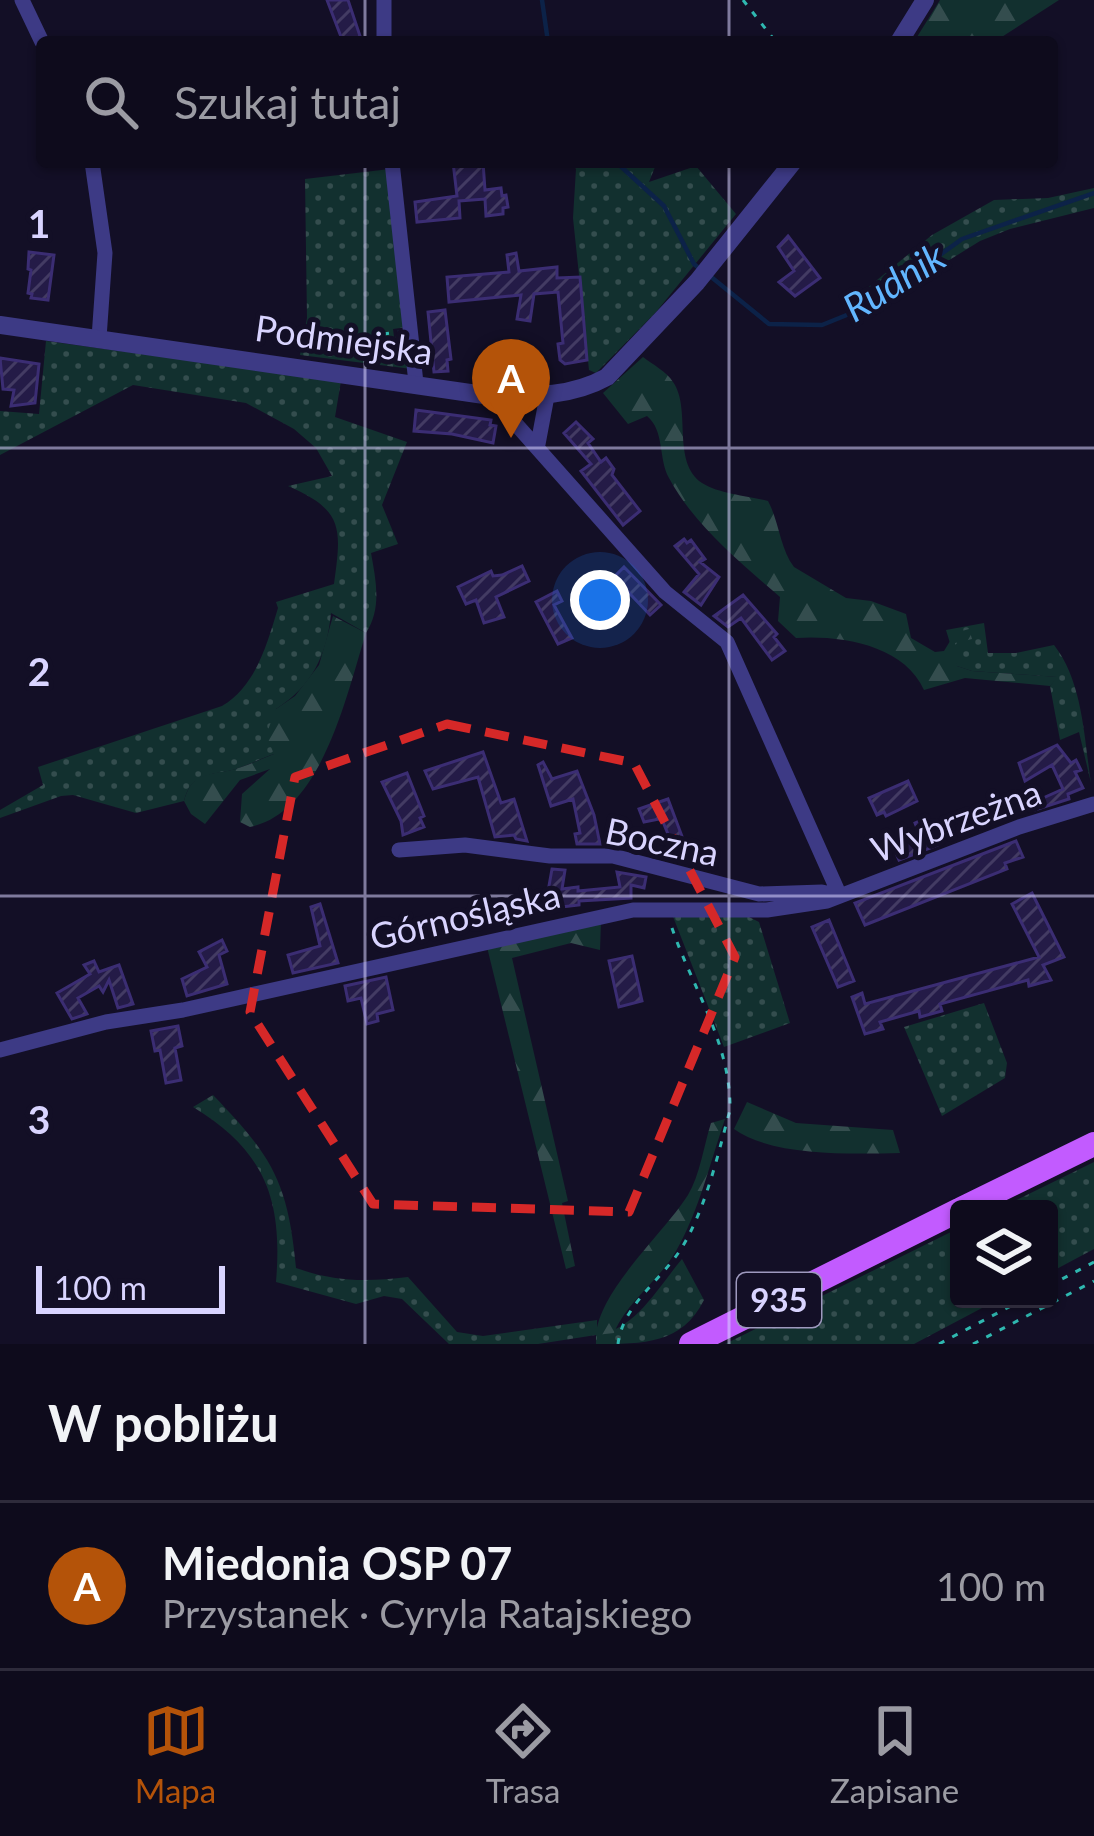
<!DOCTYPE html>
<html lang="pl">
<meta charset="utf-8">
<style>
:root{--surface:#0e0b1c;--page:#1c1929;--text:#f1f3f6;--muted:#9b9ba3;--line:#2e2b3b;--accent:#b45309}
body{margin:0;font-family:Lato,sans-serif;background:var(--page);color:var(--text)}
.controls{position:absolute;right:36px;bottom:36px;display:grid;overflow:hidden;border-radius:12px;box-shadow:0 3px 9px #0004}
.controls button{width:108px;height:108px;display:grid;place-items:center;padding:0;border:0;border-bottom:3px solid var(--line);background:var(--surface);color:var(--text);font:60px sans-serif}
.scale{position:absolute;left:36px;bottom:30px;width:189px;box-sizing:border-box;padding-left:12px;border:6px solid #d9d4ff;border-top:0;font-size:33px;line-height:42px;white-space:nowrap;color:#d9d4ff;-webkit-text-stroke:9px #130f26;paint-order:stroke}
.you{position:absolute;left:600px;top:600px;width:42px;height:42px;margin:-30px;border:9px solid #fff;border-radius:50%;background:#1a73e8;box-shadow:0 0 0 18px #1a73e833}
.badge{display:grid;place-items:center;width:78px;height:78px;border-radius:50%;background:var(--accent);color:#fff;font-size:39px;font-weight:700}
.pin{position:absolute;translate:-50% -99px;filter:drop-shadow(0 3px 6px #0008)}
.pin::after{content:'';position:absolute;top:63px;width:42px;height:36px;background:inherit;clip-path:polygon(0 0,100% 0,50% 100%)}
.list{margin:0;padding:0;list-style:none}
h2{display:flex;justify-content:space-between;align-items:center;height:156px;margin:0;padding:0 48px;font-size:51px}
h2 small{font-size:39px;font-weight:400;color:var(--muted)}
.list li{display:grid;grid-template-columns:78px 1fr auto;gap:36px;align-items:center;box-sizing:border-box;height:168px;padding:0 48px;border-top:3px solid var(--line)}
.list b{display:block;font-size:45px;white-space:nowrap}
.list p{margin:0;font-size:39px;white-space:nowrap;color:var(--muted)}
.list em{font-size:39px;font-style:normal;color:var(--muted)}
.icon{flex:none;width:66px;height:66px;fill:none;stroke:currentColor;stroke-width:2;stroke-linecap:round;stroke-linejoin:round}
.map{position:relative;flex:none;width:1094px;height:1344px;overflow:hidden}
.search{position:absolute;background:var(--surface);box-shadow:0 3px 9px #0004;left:36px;right:36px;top:36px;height:132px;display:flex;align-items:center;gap:30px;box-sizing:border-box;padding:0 42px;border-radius:12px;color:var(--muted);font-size:45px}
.sheet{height:324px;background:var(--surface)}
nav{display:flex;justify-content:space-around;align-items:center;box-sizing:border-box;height:168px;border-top:3px solid var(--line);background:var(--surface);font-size:33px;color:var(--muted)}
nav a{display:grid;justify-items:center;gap:6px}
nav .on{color:var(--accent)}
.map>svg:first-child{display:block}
</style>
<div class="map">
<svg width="1094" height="1344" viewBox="0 0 1094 1344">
<defs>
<pattern id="grass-dots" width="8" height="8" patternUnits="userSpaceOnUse" patternTransform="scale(3)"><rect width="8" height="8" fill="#12302f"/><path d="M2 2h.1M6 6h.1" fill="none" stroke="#344d4e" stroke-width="1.8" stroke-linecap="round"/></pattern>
<pattern id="forest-firs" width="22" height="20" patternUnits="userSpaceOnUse" patternTransform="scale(3)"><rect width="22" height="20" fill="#12302f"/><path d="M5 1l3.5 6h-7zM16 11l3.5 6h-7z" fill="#344d4e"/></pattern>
<pattern id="building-hatch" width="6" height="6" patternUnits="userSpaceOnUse" patternTransform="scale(3)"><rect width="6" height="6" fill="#241b47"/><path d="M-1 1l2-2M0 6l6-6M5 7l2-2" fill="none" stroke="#433b63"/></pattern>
</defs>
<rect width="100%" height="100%" fill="#130f26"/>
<path fill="url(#grass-dots)" d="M571 162H625L633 167 638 162H657L649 182 696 166 736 214 656 312 596 373 589 370 573 218 576 169Z
M390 169 407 327 393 329 394 337 408 335 412 369 300 355 307 318 305 179Z
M1094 188V208L1010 229 980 241 856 318 855 298 932 235 994 200 1048 198Z
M46 341 341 381 335 417 407 442 382 505 398 544 371 553C376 581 382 608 366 633L331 613C327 655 312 686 276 709L274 754C259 759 243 768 228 771 206 775 190 776 184 801L136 813 73 795 61 796 0 818V810L43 785 38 767 222 706C256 686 267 644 278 608L276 602 334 584C342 527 343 510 288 486L332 476 316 448 294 429 246 403 133 385 0 455V411L39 414Z
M984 623 988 653H1016L1054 645C1083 682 1084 738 1091 783L1079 732 1060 740 1050 686 1057 677 972 671 957 666 946 630Z
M672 914 745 915 759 922 790 1023 724 1047Z
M984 1003 1007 1063 1005 1078 942 1116 904 1027Z
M213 1095C272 1156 288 1182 296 1268 335 1282 367 1282 408 1277L457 1332 483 1336 597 1320V1334C634 1332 659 1286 682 1259L704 1300C682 1344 644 1344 596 1344V1335L538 1344H449L402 1299 384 1296 356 1304 276 1282C283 1199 265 1151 193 1107Z
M1094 1162V1249L1049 1273V1209H998Z
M959 1228V1299H999L914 1344H725Z"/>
<path fill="url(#forest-firs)" d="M940 0H1059L994 42H923L917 37Z
M643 357C652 364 667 372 673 382 692 409 671 462 702 483 719 494 749 496 768 501 779 521 780 549 794 567L846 598 871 601 906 614 911 638 935 652 944 651 955 633 969 629 972 639 955 643 957 666 972 671 1058 677 1050 686 965 678 924 690C904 645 841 635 796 638L778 621 780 597C741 563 694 525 669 478 658 458 665 431 647 416L628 424 603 393Z
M333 616 366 633C346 696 322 812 250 827L240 822 242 794 270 769 240 780 205 824 191 814 184 801C191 775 204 775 227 771 243 768 259 760 274 754L266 735 276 709 295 696 319 665Z
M601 921 600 950 571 943 512 958 568 1201 562 1203 575 1266 566 1269 487 947Z
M747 1102 796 1123 893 1130 900 1153C852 1154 773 1157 734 1129Z
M725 1119C710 1163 699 1211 676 1251 658 1282 628 1300 614 1333L596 1335C600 1289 664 1233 688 1195 700 1175 704 1145 711 1123Z"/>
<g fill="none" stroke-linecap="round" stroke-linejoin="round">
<path stroke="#0c2248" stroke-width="4.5" d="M542 0 548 42
M616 162 664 206 694 264 700 269
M710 276 769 324 822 325 869 306 962 239 1094 193"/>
</g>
<path fill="url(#building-hatch)" stroke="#3b2d73" stroke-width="3" d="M327 0H348L362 42H343Z
M453 162H483L485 190 501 188 502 196 506 195 508 207 503 208V214L486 216 485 199 459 201 460 218 417 222 415 202 457 196Z
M788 236 820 278 795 296 779 282 794 271 778 247Z
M29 252 54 255 48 300 31 298 32 294 28 293 31 270 28 269Z
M516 253 519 271 557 267V278L580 277 587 360 565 364 560 360 558 344 563 343 558 292 534 294 530 321 517 319 521 295 449 302 447 277 509 272 507 255Z
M445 310 451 359 447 360 448 371 434 372 428 312Z
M0 358 39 364 35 403 11 406 14 390 3 389Z
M416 410 491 420 490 425 496 426 493 443 452 434 414 431Z
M576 422 593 439 588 443 601 462 606 458 614 469 612 475 640 511 623 525 581 471 591 464 564 433Z
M684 539 687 543 691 540 705 559 700 562 719 577 701 605 684 592 699 574 675 546Z
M522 566 529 581 496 597 504 617 484 623 476 600 466 604 458 587 491 571 493 576 502 575Z
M624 567 661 605 650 615 614 577Z
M557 591 562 601 554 605 572 638 558 644 536 602Z
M743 595 777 634 774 637 785 651 772 660 741 618 728 627 714 616Z
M1057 745 1071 763 1076 760 1081 770 1075 772 1083 788 1068 794 1069 799 1035 810 1032 803 1063 789 1052 765 1025 781 1019 763Z
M483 752 501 803 514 799 527 841 516 839 514 835 495 837 478 777 433 789 425 771Z
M543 762 552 779 577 771 594 815 600 844H577L575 834 580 833 573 799 551 806 538 765Z
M407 773 424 816 420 818 424 827 403 835 401 821 382 782Z
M908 781 917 801 886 816 884 812 877 815 869 798Z
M668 799 686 847 675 851 663 822 659 819 644 822 639 809Z
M926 818 938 845 899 860 892 844 919 833 915 823Z
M1016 841 1023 857 1005 863 1007 869 865 925 855 903Z
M552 869 565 870 562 889 578 887V891L620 887 617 872 646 877 644 888 631 885V898L579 901V905L561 907 560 897H547Z
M1032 893 1064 957 1043 965 1051 980 1029 986 1028 980 940 1004 942 1011 920 1017 919 1011 880 1022 883 1029 865 1034 852 997 862 993 865 1004 1039 957 1012 904Z
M320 904 338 963 293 973 288 955 320 946 311 907Z
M829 920 854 981 838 987 812 927Z
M222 940 227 951 219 955 227 984 187 996 182 979 207 967 199 952Z
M632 956 642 1001 619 1007 609 961Z
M94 961 99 972 119 965 133 1004 118 1008 109 980 103 992 99 986 78 998 87 1014 72 1019 57 993 90 974 84 965Z
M386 977 393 1010 377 1014 378 1021 367 1024 361 998 348 1001 345 986Z
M178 1026 182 1046 175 1048 181 1080 166 1083 160 1050 155 1051 151 1031Z"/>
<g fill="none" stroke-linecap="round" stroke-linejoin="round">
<path stroke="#2fb8b0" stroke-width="3" stroke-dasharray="6 9" stroke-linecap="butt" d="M743 0 776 42
M383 334 400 332
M1049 1286 1094 1262
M618 1344C623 1303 664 1279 684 1244 707 1204 718 1154 730 1110 731 1041 690 985 670 922
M939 1344 1024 1299
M973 1344 1094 1281"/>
<path stroke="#3d3a85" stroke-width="15" d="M22 0 42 42
M384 0V42
M92 162 105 253 99 338
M392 162 416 383
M491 396 665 592 727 642 840 896
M538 444 547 396
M399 850 465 845 550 856H613L759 894 822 892 837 895
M0 1050 106 1022 183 1010 633 910H767L827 901 1019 827 1094 804"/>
<path stroke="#3d3a85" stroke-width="18" d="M899 42 925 0
M0 325 491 396C532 396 571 397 607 377L697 282 793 162"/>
<path stroke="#c25bff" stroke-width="24" d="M961 1209 1094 1144
M691 1344 959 1210"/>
</g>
<path fill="none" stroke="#d62828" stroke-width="9" stroke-dasharray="24 15" stroke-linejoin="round" d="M447 724 634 763 735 957 629 1212 373 1204 250 1012 295 777Z"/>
<path fill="none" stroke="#d9d4ff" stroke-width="3" stroke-opacity="0.55" d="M365 0V42M729 0V42M365 162V1344M729 162V1344M0 448H1094M0 896H1094"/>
<g text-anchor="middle" stroke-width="10" stroke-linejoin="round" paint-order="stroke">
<rect fill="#130f26" stroke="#9e99be" stroke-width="3" x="737" y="1273" width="84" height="54" rx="9"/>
<g font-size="33" font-weight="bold" fill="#d9d4ff">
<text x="779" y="1312">935</text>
</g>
<g font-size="36" fill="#d9d4ff" stroke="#130f26">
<text transform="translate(344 340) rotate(8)" y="13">Podmiejska</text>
<text transform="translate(956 821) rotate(-20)" y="13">Wybrzeżna</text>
<text transform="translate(662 842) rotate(12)" y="13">Boczna</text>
<text transform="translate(465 916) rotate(-13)" y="13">Górnośląska</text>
</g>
<g font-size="39" font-style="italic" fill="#62b6ff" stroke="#130f26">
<text transform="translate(894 282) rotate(-32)" y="14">Rudnik</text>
</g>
</g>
<g font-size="39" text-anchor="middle" font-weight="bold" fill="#d9d4ff" stroke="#130f26" stroke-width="10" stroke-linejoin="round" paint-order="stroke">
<text x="39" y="238">1</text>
<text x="39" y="686">2</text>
<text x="39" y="1134">3</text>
</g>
</svg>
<div class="controls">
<button><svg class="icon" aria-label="layers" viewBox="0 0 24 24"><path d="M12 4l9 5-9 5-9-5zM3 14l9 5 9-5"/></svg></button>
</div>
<div class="scale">100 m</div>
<div class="you"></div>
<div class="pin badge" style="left:511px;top:438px">A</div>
<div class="search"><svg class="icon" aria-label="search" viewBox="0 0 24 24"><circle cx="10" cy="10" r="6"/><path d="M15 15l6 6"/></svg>Szukaj tutaj</div>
</div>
<section class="sheet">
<h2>W pobliżu<small></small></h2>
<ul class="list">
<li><span class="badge">A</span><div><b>Miedonia OSP 07</b><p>Przystanek · Cyryla Ratajskiego</p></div><em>100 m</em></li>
</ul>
</section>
<nav>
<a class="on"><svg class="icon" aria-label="map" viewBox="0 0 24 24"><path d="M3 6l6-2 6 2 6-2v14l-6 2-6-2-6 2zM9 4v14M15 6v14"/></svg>Mapa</a>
<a><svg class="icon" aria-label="directions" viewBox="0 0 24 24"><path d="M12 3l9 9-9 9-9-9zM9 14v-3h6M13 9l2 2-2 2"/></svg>Trasa</a>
<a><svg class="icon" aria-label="saved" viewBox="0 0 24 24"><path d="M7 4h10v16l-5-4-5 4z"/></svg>Zapisane</a>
</nav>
